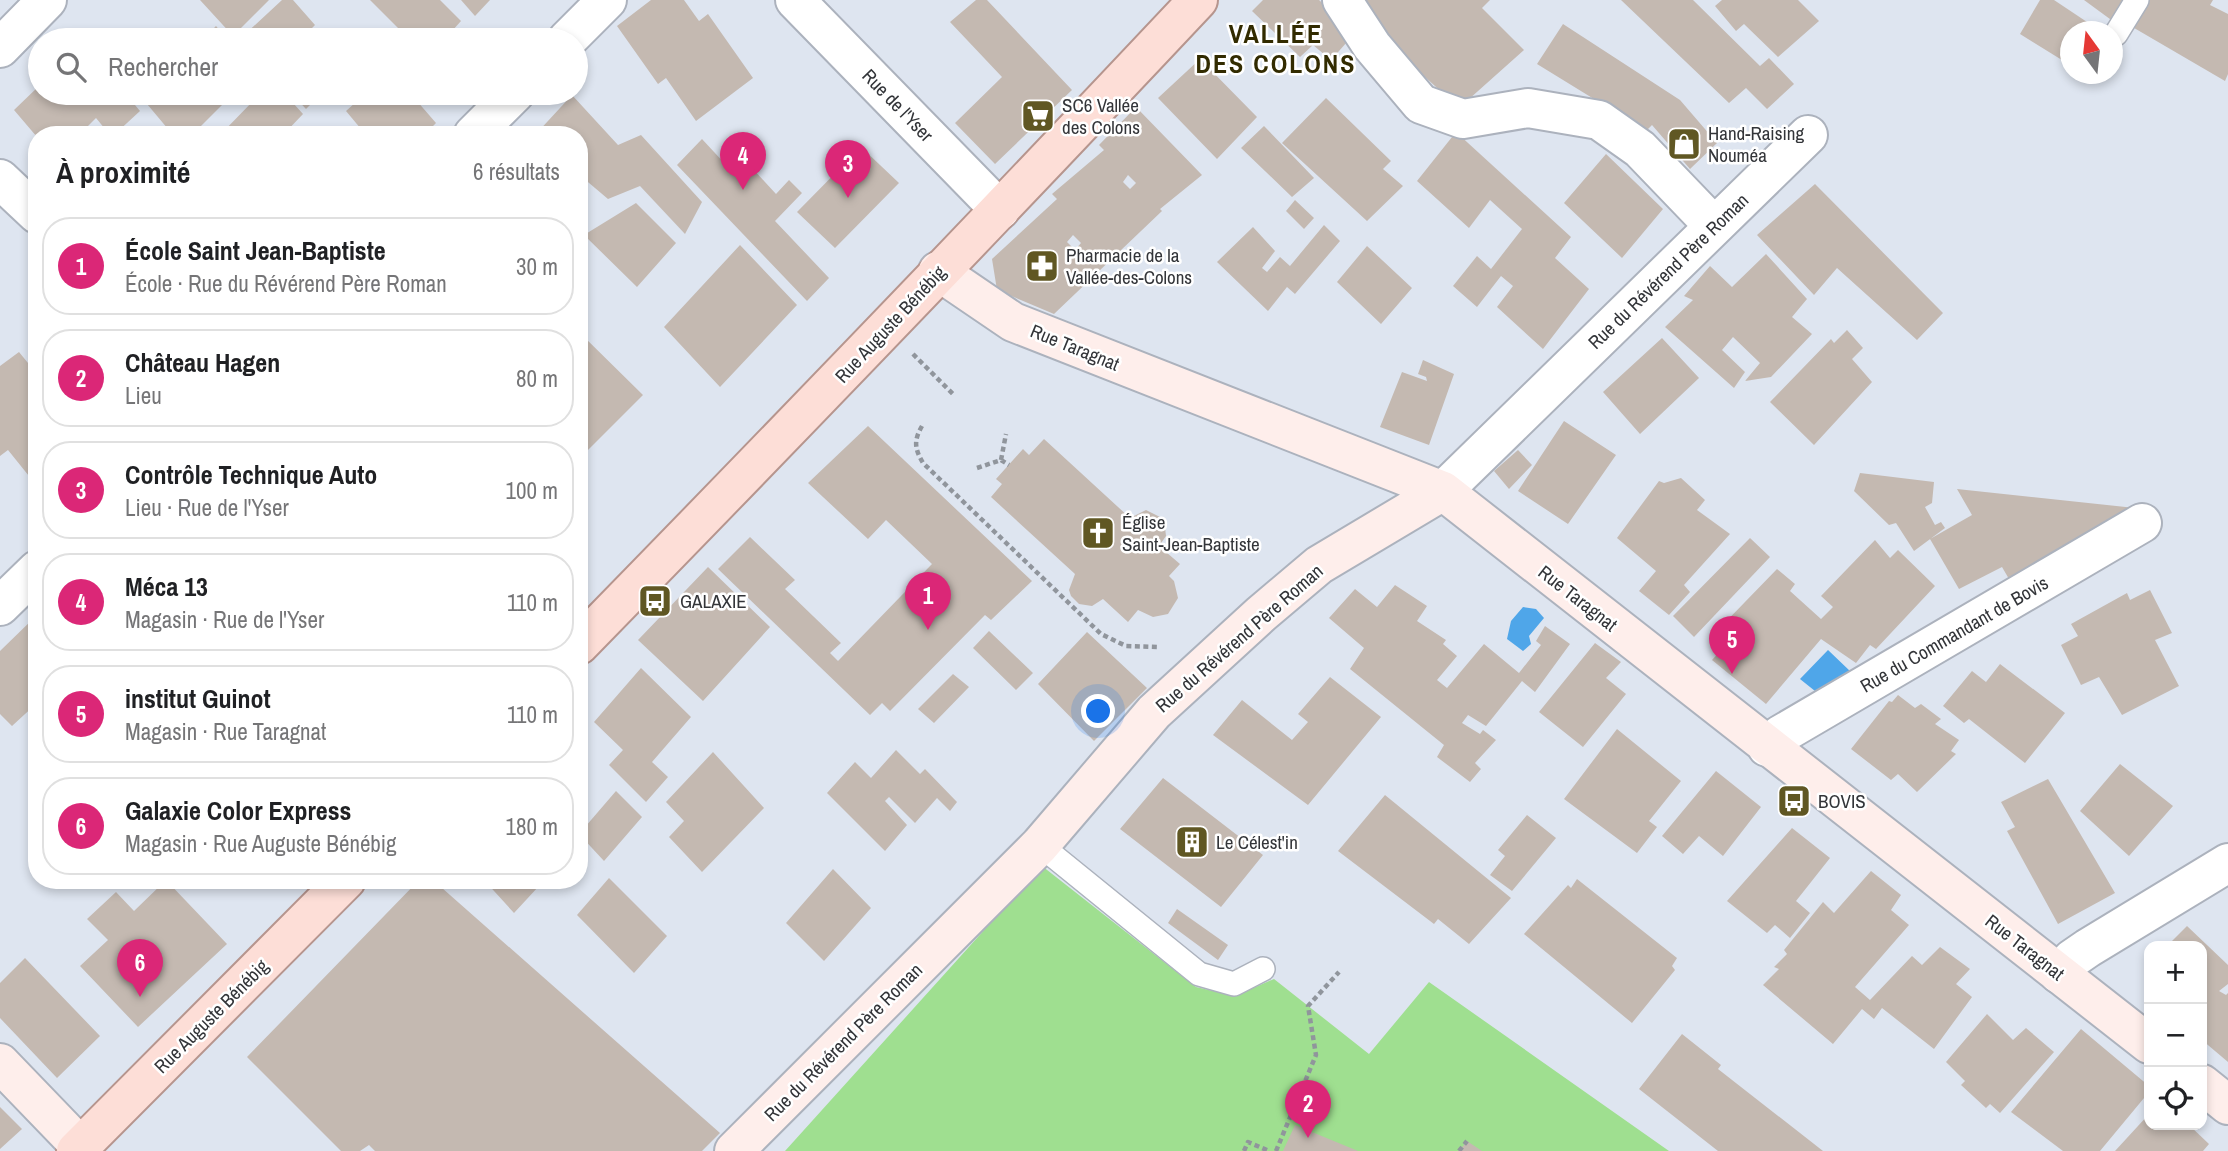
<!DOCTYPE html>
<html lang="fr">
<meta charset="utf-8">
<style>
:root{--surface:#fff;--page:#f2f2f2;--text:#202124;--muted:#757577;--line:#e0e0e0;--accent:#db2777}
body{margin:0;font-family:"Archivo Narrow",sans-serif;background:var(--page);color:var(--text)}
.controls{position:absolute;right:21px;bottom:21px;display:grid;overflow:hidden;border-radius:14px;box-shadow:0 4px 10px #0003}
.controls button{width:63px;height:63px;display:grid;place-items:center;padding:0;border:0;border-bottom:2px solid var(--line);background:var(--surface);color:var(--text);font:35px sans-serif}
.compass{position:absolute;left:2060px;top:21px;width:63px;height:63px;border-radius:50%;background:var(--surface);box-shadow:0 4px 10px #0003;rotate:345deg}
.you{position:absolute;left:1099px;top:712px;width:24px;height:24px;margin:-18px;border:5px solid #fff;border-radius:50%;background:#1a73e8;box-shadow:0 0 0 10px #1a73e833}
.badge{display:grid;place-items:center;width:46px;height:46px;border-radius:50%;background:var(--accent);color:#fff;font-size:23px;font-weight:700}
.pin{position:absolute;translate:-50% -58px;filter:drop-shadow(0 2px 4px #0008)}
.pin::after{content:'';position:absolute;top:37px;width:24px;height:21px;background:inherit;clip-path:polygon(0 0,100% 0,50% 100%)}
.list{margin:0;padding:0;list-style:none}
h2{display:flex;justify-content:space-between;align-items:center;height:91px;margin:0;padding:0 28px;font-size:30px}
h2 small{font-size:23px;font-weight:400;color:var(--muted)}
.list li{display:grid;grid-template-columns:46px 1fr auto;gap:21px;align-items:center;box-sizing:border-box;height:98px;margin:0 14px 14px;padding:0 14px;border:2px solid var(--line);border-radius:28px}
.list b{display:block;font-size:26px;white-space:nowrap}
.list p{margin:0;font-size:23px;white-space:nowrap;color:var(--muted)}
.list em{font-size:23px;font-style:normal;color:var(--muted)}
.icon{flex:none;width:38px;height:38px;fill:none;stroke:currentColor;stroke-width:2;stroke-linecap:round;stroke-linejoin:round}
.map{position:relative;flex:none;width:2228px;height:1151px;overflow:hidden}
.search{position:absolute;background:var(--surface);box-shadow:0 4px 10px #0003;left:28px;top:28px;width:560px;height:77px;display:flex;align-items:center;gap:18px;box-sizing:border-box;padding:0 24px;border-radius:38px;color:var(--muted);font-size:26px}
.panel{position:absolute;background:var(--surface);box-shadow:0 4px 10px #0003;left:28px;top:126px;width:560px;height:763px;border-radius:28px}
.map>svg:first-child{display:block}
</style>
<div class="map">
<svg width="2228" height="1151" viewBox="0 0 2228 1151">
<rect width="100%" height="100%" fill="#dee5f0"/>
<path fill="#9fdf90" d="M1042 866 1196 987 1235 996 1274 979 1369 1054 1429 982 1669 1151H785Z"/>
<path fill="#4fa6e9" d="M1523 607 1536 609 1544 618 1529 636 1531 644 1523 651 1507 639 1511 621Z
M1828 650 1851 672 1815 691 1800 679Z"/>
<path fill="#c4b9b1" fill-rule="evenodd" d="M200 0H269L233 36Z
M282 0H293L315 25 300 40H244L242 37Z
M370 0H440L461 21 444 40H410Z
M461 0H490L475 16Z
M651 0H684L699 21 708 14 753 78 696 121 666 78 658 84 617 26Z
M976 0H987L1072 90 995 164 955 123 1002 77 950 22Z
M1263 0H1319L1355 33 1331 60 1313 45 1300 57 1252 11Z
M1359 0H1490L1482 8 1524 50 1459 108 1365 22Z
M1621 0H1693L1760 66 1769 58 1794 84 1767 109 1746 88 1729 103Z
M1722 0H1798L1819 21 1778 57 1744 24 1736 31 1715 6Z
M2040 0H2054L2102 32H2070V65L2020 34Z
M2084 0H2130L2114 22Z
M2143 0H2213L2210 5 2228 14V74L2225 81 2129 25Z
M1563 24 1680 100 1717 143 1690 169 1652 125 1646 131 1537 64Z
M216 26 228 40H202Z
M1200 59 1257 117 1217 159 1158 98Z
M2085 74H2101L2097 81Z
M40 85V93H97L107 105 119 93H125L140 111 114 135H110L96 118 79 135 37 137 14 110Z
M148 93H234L192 135H173L142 98Z
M261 93H284L303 114 283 135H220Z
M291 93H322L306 109Z
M366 93H410L436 123 424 135H366L346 111Z
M572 95 618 145 641 135 702 202 685 234 640 186 608 199 582 177 579 180V135H535Z
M1326 98 1391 161 1383 169 1403 186 1367 221 1282 143Z
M1136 107 1202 175 1160 209 1162 211 1054 314 997 290 992 259 1057 199 1052 194 1104 150 1099 145ZM1128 175 1136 183 1130 189 1123 182ZM1073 235 1081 243 1075 250 1067 242Z
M1264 126 1314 178 1292 197 1241 148Z
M1456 132 1571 237 1555 258 1589 289 1543 349 1497 307 1513 286 1501 276 1477 307 1453 286 1477 256 1491 269 1522 229 1490 200 1469 228 1417 181Z
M702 139 727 166 739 154 776 194 789 180 802 193 775 221 829 278 807 301 677 165Z
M861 147 899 183 835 248 797 212Z
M1606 154 1663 209 1622 258 1564 203Z
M1815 184 1943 313 1917 340 1837 268 1814 295 1757 235Z
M1295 200 1314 218 1304 229 1286 211Z
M636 203 676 243 637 287 584 235Z
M1324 225 1340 241 1295 294 1287 287 1268 311 1217 262 1253 227 1275 251 1262 268 1267 272 1280 257 1290 266Z
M740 245 797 305 720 387 664 327Z
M1367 246 1412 288 1381 324 1337 282Z
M1766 254 1807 299 1792 317 1812 334 1771 377 1745 381 1760 363 1733 337 1722 350 1745 372 1734 388 1665 327 1693 300 1684 296 1710 266 1732 287Z
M1847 330 1863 348 1852 359 1872 382 1814 445 1770 402 1831 339 1834 343Z
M579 332 643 395 579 459Z
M1662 338 1699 378 1640 434 1603 392Z
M19 352 37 374V486L8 450 0 456V366Z
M1423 360 1454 374 1429 445 1380 427 1402 372 1427 381 1426 377 1418 374Z
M1564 421 1616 455 1568 524 1518 491Z
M868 426 1032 581 991 620 985 615 890 711 882 703 870 715 718 569 750 537 795 580 785 589 841 643 830 653 838 661 932 564 886 520 868 539 808 483Z
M1044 439 1130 518 1146 510 1164 519 1166 536 1159 546 1180 564 1169 576 1174 581 1178 598 1168 614 1153 617 1138 610 1128 622 1103 599 1092 606 1079 604 1071 596 1069 590 1075 574 991 497 1002 484 996 479 1023 449 1029 455Z
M1518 450 1532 465 1509 489 1494 471Z
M1860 473 1934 482 1932 503 1925 507 1935 525 1941 522 1945 528 1914 551 1896 523 1889 525 1854 491Z
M1681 478 1705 500 1697 510 1730 534 1684 585 1690 592 1669 615 1639 591 1656 571 1617 538 1659 481 1664 483Z
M1957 489 2135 508 2009 579 2002 567 1959 589 1930 539 1972 515Z
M1750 538 1770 557 1694 637 1673 616Z
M1875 540 1890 558 1898 550 1935 586 1876 649 1870 645 1856 663 1821 639 1766 704 1712 660 1724 647 1712 636 1777 569 1795 584 1790 591 1821 619 1833 607 1821 596Z
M708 567 770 627 703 701 638 640Z
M1395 585 1427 606 1417 621 1446 640 1443 644 1457 656 1437 680 1447 688 1484 644 1519 673 1541 645 1536 641 1545 626 1570 644 1535 692 1522 681 1486 726 1468 715 1462 723 1480 734 1483 730 1496 740 1475 763 1481 769 1470 782 1437 757 1444 745 1350 669 1364 648 1329 618 1355 589 1377 607Z
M2150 590 2172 633 2155 640 2179 686 2122 715 2099 677 2081 685 2061 645 2078 636 2071 624 2127 593 2130 600Z
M37 615V703L12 726 0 714V651Z
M989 631 1033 673 1016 690 973 648Z
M1087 632 1147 688 1094 741 1038 684Z
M1595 643 1621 662 1606 678 1626 694 1583 747 1539 712Z
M2000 664 2065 713 2025 763 1969 719 1964 723 1943 706 1972 671 1986 682Z
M641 668 691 717 652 762 668 777 646 802 609 765 623 750 594 722Z
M953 674 969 687 934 723 918 709Z
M1330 677 1381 717 1308 805 1213 735 1242 700 1292 740 1308 722 1298 714Z
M1898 695 1915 708 1921 704 1941 719 1935 724 1959 740 1951 751 1956 754 1917 792 1898 774 1891 780 1851 749 1889 701 1892 702Z
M1617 729 1681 781 1649 821 1657 827 1637 853 1564 799Z
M896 750 920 774 925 769 957 802 950 811 937 798 915 823 889 797 885 801 907 825 885 851 827 793 855 762 871 778Z
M713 752 764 808 702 872 669 837 684 821 666 802Z
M2120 764 2173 806 2129 856 2080 811Z
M1716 771 1761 807 1723 856 1699 836 1683 854 1662 836Z
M1163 778 1263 855 1221 907 1120 829Z
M2048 779 2115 893 2058 924 2007 831 2015 827 2001 802Z
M616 791 642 817 604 861 579 834Z
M1385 795 1511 898 1469 944 1438 919 1434 924 1338 851Z
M1527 815 1556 838 1512 891 1490 875 1505 856 1498 850Z
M1792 828 1830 858 1796 901 1810 913 1790 938 1775 925 1767 933 1727 901Z
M833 869 871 908 824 961 786 923Z
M1871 871 1901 895 1891 910 1909 925 1855 987 1870 1000 1912 956 1922 965 1940 947 1970 969 1956 984 1972 997 1934 1049 1882 1008 1874 1019 1862 1009 1833 1044 1763 985 1779 969 1774 967 1787 954 1784 950 1823 902 1834 913Z
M609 878 667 936 634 973 577 915Z
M1577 879 1677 958 1672 966 1675 970 1632 1023 1524 934 1568 885 1571 888Z
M166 880 227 944 138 1027 80 966 108 940 87 919 116 892 134 911Z
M419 880H433L720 1133 702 1151H375L369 1145 360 1151H341L247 1057Z
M484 880H534L539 886 514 913Z
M1177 909 1228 945 1218 960 1168 923Z
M2187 926 2228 965V984L2219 991 2226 995 2228 993V1062L2202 1040V946H2167Z
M25 958 100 1036 57 1078 0 1018V983Z
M1987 1014 2013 1040 2026 1028 2054 1052 2000 1113 1990 1104 1986 1108 1961 1085 1965 1081 1946 1062Z
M2081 1029 2149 1086V1092L2100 1151H2063L2011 1112Z
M1682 1034 1721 1065 1718 1069 1823 1151H1718L1639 1089Z
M0 1107 22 1129 0 1149Z
M2149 1114V1125H2189L2209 1144 2203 1151H2115Z
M1295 1125 1358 1151H1283Z
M1467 1141 1482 1151H1459Z"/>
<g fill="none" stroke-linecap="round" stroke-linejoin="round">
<defs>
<path id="lane" d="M2116 34 2137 0
M1040 845 1199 974 1234 984 1263 969"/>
<path id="street" d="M795 0 1000 210
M1342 0 1372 46 1421 104 1463 119 1528 108 1599 120 1640 149 1714 226
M567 40 607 0
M0 48 47 0
M473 135 515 93
M0 179 37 214
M1443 491 1808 135
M0 606 37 570
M1767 747 1780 735 2142 523
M2059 974 2072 959 2088 948 2228 863"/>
<path id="secondary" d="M938 271 1013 322 1443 491 2149 1044
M0 1063 80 1146
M2202 1084 2228 1105
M734 1151 1040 845 1154 712 1261 614 1319 565 1443 491"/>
<path id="primary" d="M579 645C787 432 994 217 1198 0
M76 1151 346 880"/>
</defs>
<use href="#lane" stroke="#acb2bd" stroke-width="26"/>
<use href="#street" stroke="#acb2bd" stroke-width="42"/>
<use href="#secondary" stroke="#acb2bd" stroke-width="42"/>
<use href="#primary" stroke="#b6958e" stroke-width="42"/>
<path stroke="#90959c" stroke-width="4.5" stroke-dasharray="5 3.5" stroke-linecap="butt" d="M913 354 954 395
M922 426C914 440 914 448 923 463L1101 634 1126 646 1157 647
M1001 460 1006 434
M1001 460 1009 465
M977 468 1001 460
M1244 1151 1248 1142 1269 1151
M1276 1151 1316 1055 1308 1006 1339 972
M1459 1151 1467 1141"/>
<use href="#lane" stroke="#fff" stroke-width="23"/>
<use href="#street" stroke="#fff" stroke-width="38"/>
<use href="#secondary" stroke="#feeeeb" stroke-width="38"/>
<use href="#primary" stroke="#fdded7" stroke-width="38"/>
</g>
<defs>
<symbol id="supermarket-square" viewBox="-11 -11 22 22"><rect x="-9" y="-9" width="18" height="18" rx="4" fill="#605723" stroke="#fff"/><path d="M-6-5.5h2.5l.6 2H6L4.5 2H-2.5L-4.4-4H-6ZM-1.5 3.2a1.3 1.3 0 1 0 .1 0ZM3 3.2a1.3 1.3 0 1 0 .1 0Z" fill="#fff"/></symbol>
<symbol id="shop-square" viewBox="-11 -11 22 22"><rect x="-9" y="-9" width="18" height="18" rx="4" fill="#605723" stroke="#fff"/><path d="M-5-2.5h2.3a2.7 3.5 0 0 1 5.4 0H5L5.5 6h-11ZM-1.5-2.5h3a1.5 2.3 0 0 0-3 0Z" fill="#fff"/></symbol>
<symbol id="pharmacy-square" viewBox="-11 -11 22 22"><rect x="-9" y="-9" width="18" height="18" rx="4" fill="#605723" stroke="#fff"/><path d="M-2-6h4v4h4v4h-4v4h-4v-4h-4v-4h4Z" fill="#fff"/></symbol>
<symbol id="church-square" viewBox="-11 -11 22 22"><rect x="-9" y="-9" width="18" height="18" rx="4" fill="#605723" stroke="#fff"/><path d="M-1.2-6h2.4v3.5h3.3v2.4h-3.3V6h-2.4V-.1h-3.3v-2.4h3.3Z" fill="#fff"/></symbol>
<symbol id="bus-square" viewBox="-11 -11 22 22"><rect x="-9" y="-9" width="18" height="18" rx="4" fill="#605723" stroke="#fff"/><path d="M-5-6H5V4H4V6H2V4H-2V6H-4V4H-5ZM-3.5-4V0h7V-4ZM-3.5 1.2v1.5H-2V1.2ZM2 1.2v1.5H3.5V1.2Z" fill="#fff"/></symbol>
<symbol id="building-square" viewBox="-11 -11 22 22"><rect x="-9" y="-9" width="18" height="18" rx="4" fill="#605723" stroke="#fff"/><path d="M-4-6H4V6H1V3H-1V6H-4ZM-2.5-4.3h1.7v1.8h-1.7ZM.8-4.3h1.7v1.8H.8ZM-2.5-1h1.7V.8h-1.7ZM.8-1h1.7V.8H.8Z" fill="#fff"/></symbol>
</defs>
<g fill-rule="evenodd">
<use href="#supermarket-square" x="1019" y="97" width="38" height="38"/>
<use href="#shop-square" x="1665" y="125" width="38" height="38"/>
<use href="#pharmacy-square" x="1023" y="247" width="38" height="38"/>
<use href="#church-square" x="1079" y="514" width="38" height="38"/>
<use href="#bus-square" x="636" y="582" width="38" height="38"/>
<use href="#bus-square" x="1775" y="782" width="38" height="38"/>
<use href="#building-square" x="1173" y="823" width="38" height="38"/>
</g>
<g text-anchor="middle" stroke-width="5" stroke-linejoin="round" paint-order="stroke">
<g font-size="19" fill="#333539" stroke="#fff">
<text transform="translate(898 105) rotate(46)" y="7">Rue de l'Yser</text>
<text transform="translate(1668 271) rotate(-44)" y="7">Rue du Révérend Père Roman</text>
<text transform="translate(890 324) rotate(-47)" y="7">Rue Auguste Bénébig</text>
<text transform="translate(1075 347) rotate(22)" y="7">Rue Taragnat</text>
<text transform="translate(1578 598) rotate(38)" y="7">Rue Taragnat</text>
<text transform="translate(1954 634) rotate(-30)" y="7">Rue du Commandant de Bovis</text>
<text transform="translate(1239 638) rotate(-41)" y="7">Rue du Révérend Père Roman</text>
<text transform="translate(2025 947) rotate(38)" y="7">Rue Taragnat</text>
<text transform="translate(211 1016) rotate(-45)" y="7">Rue Auguste Bénébig</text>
<text transform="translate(843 1042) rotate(-45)" y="7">Rue du Révérend Père Roman</text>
</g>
<g font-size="19" fill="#333539" stroke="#fff" text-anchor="start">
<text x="1062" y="112">SC6 Vallée<tspan x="1062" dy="22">des Colons</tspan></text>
<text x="1708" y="140">Hand-Raising<tspan x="1708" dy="22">Nouméa</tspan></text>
<text x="1066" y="262">Pharmacie de la<tspan x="1066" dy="22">Vallée-des-Colons</tspan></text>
<text x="1122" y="529">Église<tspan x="1122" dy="22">Saint-Jean-Baptiste</tspan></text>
<text x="680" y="608">GALAXIE</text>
<text x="1818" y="808">BOVIS</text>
<text x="1216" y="849">Le Célest'in</text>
</g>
<g font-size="26" font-weight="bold" letter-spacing="2" fill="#322b00" stroke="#fff">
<text x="1276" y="43">VALLÉE<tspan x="1276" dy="30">DES COLONS</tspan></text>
</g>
</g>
</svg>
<div class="controls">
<button>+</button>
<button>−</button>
<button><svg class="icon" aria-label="locate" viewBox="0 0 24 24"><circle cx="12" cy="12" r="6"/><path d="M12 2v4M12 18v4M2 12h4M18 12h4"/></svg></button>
</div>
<svg class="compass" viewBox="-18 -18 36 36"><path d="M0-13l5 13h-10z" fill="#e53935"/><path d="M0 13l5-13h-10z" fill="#757577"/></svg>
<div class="you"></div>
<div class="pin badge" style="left:928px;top:630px">1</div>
<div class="pin badge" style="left:1308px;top:1138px">2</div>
<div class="pin badge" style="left:848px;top:198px">3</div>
<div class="pin badge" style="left:743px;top:190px">4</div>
<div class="pin badge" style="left:1732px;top:674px">5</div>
<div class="pin badge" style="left:140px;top:997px">6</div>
<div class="search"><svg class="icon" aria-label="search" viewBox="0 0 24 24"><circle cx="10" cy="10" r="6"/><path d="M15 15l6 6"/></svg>Rechercher</div>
<section class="panel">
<h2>À proximité<small>6 résultats</small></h2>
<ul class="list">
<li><span class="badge">1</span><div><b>École Saint Jean-Baptiste</b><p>École · Rue du Révérend Père Roman</p></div><em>30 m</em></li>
<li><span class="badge">2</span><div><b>Château Hagen</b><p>Lieu</p></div><em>80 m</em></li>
<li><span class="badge">3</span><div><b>Contrôle Technique Auto</b><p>Lieu · Rue de l'Yser</p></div><em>100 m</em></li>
<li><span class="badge">4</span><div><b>Méca 13</b><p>Magasin · Rue de l'Yser</p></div><em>110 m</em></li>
<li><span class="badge">5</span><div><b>institut Guinot</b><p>Magasin · Rue Taragnat</p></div><em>110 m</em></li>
<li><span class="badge">6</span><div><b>Galaxie Color Express</b><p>Magasin · Rue Auguste Bénébig</p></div><em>180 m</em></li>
</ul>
</section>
</div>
